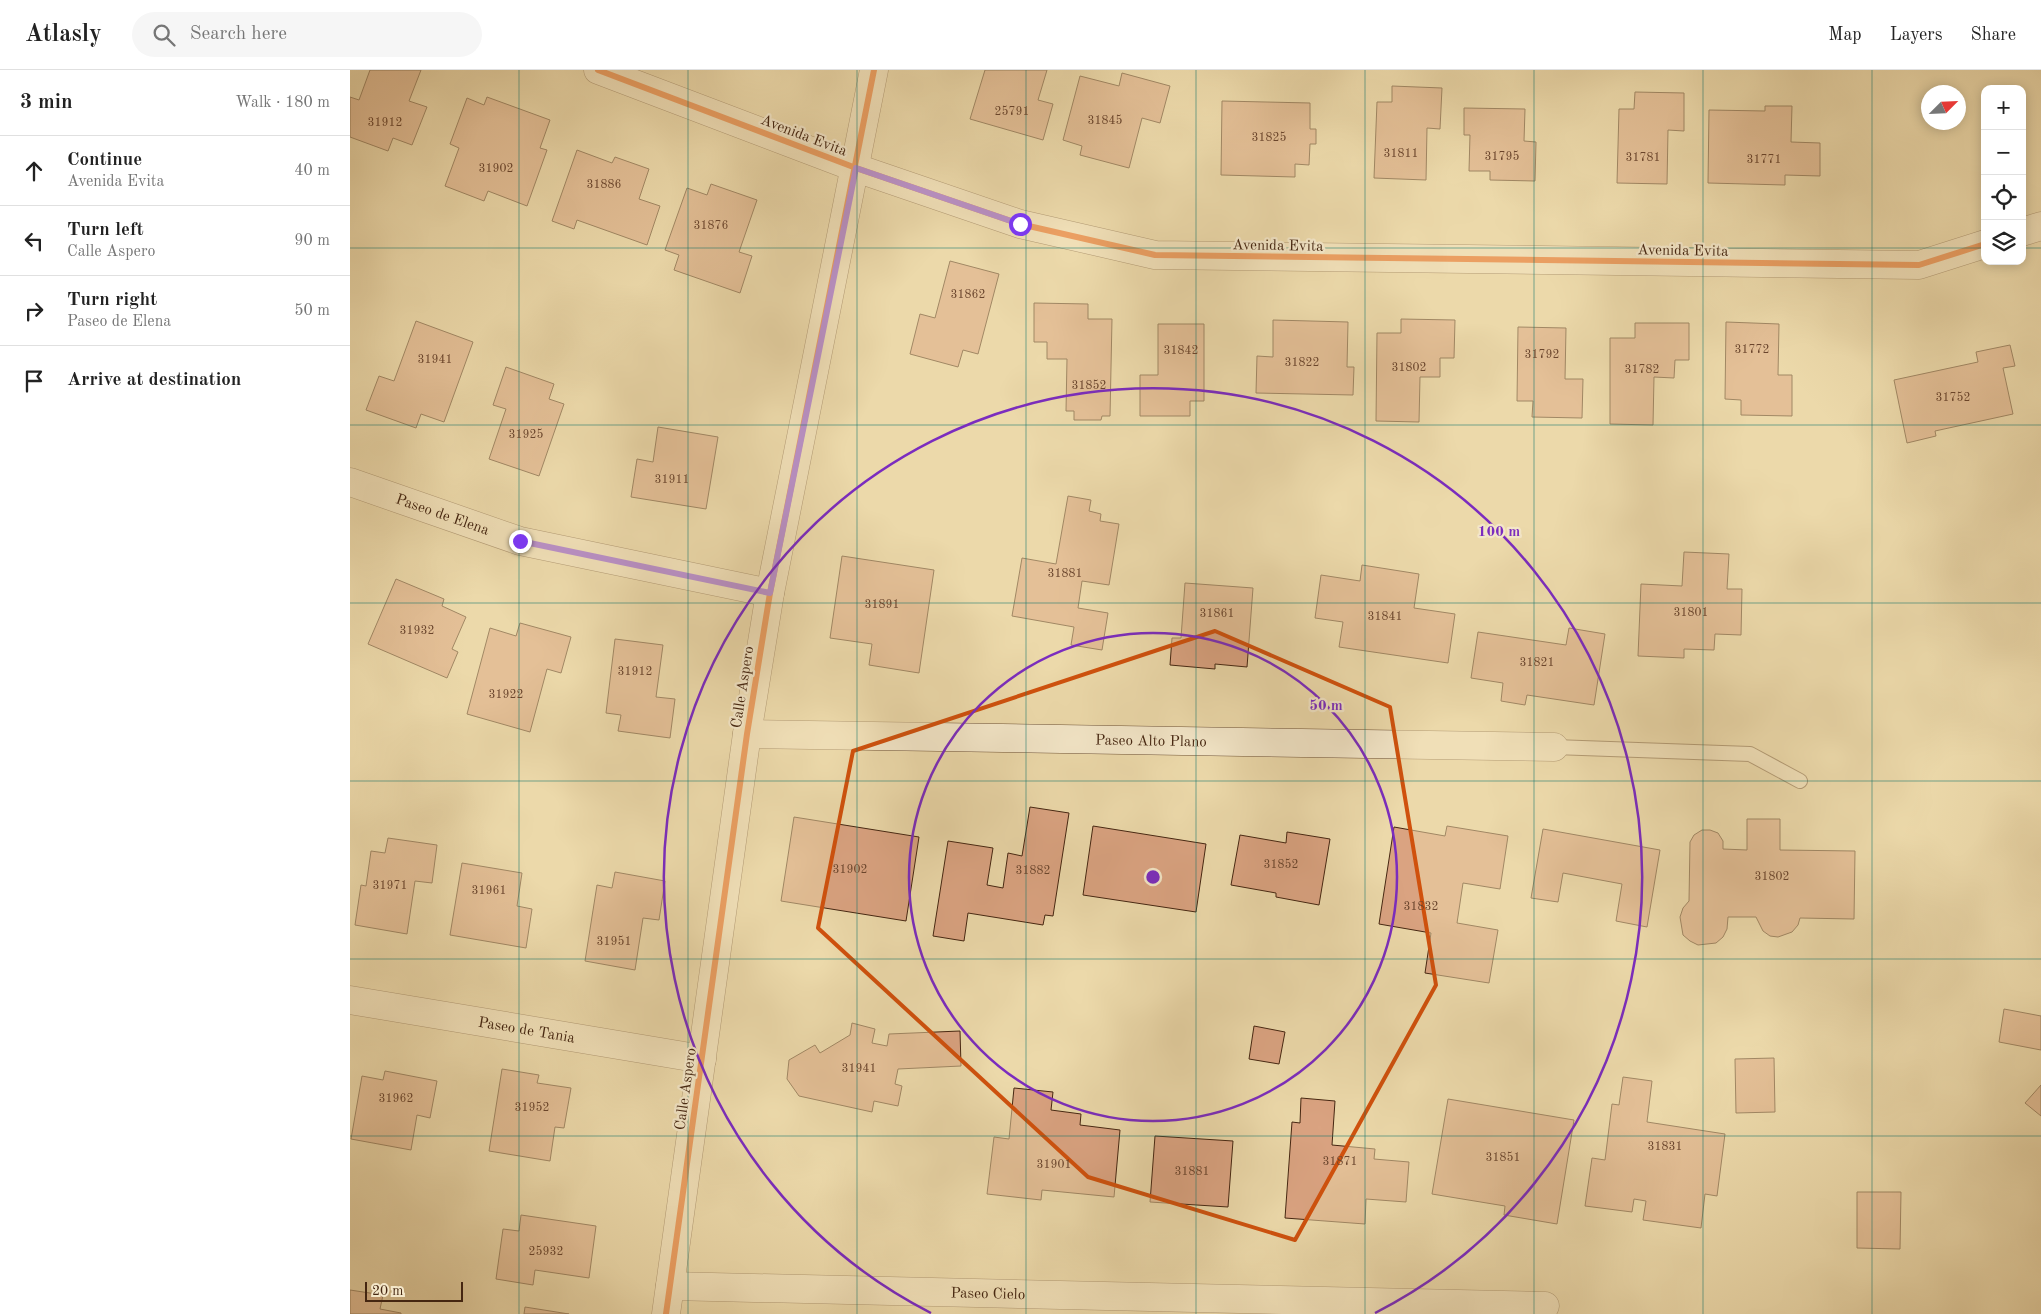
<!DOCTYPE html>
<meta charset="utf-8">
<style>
:root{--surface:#fff;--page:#f6f6f6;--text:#222;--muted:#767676;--line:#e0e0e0}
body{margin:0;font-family:"Old Standard TT",serif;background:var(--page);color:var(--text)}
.controls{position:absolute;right:15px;top:15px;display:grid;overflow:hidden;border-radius:10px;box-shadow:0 2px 12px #0003}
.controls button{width:45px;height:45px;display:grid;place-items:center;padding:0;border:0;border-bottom:1px solid var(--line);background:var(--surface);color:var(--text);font:25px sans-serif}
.compass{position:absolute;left:1571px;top:15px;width:45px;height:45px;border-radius:50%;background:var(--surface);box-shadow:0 2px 12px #0003;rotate:66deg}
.scale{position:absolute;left:15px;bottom:12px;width:98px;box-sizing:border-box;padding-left:5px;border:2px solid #452611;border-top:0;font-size:14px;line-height:18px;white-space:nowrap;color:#452611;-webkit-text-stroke:4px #f3e6c8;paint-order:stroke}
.stop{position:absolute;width:15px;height:15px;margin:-11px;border:4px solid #7c3aed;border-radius:50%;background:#fff}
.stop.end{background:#7c3aed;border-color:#fff;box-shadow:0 1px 5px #0008}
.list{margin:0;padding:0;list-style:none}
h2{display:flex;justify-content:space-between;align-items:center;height:65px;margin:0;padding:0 20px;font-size:21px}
h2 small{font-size:16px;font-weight:400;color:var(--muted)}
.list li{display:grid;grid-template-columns:32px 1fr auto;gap:15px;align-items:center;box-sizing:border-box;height:70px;padding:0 20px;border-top:1px solid var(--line)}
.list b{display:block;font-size:19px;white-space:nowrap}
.list p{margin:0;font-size:16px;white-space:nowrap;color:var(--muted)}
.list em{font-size:16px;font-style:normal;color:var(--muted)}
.icon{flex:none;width:28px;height:28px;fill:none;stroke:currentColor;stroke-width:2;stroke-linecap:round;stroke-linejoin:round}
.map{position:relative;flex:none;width:1691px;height:1244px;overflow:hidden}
header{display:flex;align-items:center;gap:30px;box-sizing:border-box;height:70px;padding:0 25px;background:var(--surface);border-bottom:1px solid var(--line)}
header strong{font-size:24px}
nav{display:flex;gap:28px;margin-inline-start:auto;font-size:18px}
.search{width:350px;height:45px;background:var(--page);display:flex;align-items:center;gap:12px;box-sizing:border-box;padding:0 18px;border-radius:28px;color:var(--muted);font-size:19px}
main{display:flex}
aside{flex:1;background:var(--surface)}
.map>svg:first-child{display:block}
</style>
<header>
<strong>Atlasly</strong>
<div class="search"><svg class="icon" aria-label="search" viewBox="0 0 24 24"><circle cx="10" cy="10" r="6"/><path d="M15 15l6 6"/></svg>Search here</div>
<nav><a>Map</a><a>Layers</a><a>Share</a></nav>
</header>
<main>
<aside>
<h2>3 min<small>Walk · 180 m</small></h2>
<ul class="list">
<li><svg class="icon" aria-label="ahead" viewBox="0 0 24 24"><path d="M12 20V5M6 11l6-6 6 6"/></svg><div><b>Continue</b><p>Avenida Evita</p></div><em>40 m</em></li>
<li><svg class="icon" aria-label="left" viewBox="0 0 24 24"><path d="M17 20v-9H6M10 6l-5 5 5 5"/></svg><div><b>Turn left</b><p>Calle Aspero</p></div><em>90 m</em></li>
<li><svg class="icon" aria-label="right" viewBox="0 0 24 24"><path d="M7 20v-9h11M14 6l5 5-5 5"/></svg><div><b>Turn right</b><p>Paseo de Elena</p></div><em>50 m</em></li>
<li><svg class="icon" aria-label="arrive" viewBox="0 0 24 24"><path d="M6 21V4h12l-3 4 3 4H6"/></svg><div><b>Arrive at destination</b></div></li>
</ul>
</aside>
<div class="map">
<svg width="1691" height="1244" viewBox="0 0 1691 1244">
<rect width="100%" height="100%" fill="#ecd9aa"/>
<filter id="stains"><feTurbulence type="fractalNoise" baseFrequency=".004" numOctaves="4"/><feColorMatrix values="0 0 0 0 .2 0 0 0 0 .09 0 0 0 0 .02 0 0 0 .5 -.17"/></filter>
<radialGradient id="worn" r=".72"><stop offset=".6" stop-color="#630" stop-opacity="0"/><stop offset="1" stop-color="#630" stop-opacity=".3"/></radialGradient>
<path fill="#daa381" stroke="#452611" d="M20 0H71L59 31 77 37 62 75 43 68 38 81 0 67V27L9 30Z
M635 0H697L688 30 703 34 693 70 620 49Z
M772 3 820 16 810 53 792 48 779 98 730 85 732 76 713 70 730 6 769 16Z
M1042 16 1092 18 1090 59 1077 58 1076 110 1024 108 1027 32H1042Z
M1285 22 1334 23V61L1318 60 1317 114 1267 113 1269 39H1284Z
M137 27 200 50 190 78 197 80 177 136 138 121 134 131 95 116 109 78 100 74 117 28 134 35Z
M872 31 960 33V59H966V74H960L959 95 945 94V107L871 105Z
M1415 36H1442L1441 72 1470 73V106L1435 105V115L1358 113 1359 40 1415 41Z
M1114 38 1175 39 1174 71 1186 72 1185 111 1140 110V101H1119L1120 65H1114Z
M227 80 262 93 265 87 299 99 289 129 310 136 297 175 227 150 224 159 202 151Z
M361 114 407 130 389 182 402 186 390 223 324 200 329 185 315 180 337 118 357 125Z
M600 191 649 204 628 284 613 280 608 297 560 284 570 244 585 248Z
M684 233 738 234V249H762L760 346H752L751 350H724V341H716L717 289H697V272H684Z
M1051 249 1105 250 1104 288H1090V307H1070L1069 352 1026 351 1027 263H1051Z
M923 250 998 252 997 297H1004L1003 325 906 323 907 286 923 287Z
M66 251 123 272 94 352 71 344 66 358 16 340 29 306 44 311Z
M1376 252 1429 254 1428 305H1442V346L1391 345V330L1375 329Z
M1285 253H1339V290H1325L1324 308 1304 307 1303 355 1260 354V268H1285Z
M808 254H854V331H840V346H790V305H808Z
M1168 257 1216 258 1215 309H1233L1232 348 1182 347 1183 331H1167Z
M1660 275 1665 296 1653 298 1663 344 1585 361 1586 366 1557 373 1544 310 1628 292 1626 282Z
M156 297 204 314 199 329 214 334 189 406 139 389 156 339 143 335Z
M308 357 368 367 356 439 281 427 287 389 303 392Z
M718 426 741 430 739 441 751 444 750 451 769 454 759 515 732 511 728 538 758 543 752 580 721 575 724 557 662 546 672 488 706 494Z
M1334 482 1379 484 1377 519H1392L1391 565 1365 564 1364 580 1334 579V588L1288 586 1291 514 1332 516Z
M492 486 584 500 569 603 519 595 522 574 480 568Z
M1012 495 1069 504 1064 538 1105 544 1098 593 989 577 993 552 965 548 971 505 1010 511Z
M46 509 94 529 92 536 116 547 102 579 108 582 97 608 18 574Z
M835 513 903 518 897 597 865 594V599L820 595 822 568H831Z
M170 553 221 567 211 603 197 599 180 662 117 644 140 558 166 566Z
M1219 558 1255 564 1244 635 1177 625 1175 635 1151 631 1153 613 1121 608 1128 562 1216 575Z
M265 569 313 575 306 627 325 629 320 668 268 661 271 645 256 643Z
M680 737 719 743 703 846 695 845 693 855 618 843 614 871 583 866 598 771 643 778 637 815 653 818 658 783 672 786Z
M444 747 569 767 556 851 431 831Z
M1397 749H1430V780L1505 781 1504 849 1450 848 1448 855 1442 862 1428 867 1420 866 1413 861 1406 847H1378L1377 859 1373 867 1366 873 1348 875 1340 871 1333 865 1330 847 1333 838 1339 831 1340 772 1344 765 1352 760H1360L1368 763 1373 771V779L1397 780Z
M743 756 856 774 846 842 733 825Z
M1097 756 1158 766 1150 819 1113 813 1107 853 1148 860 1139 913 1075 903 1081 863 1029 854 1044 757 1095 766Z
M1193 759 1310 780 1297 857 1266 851 1272 814 1213 803 1208 832 1181 828Z
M937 762 980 769 969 835 926 827V823L881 815 890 765 936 773Z
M38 768 87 775 82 813 65 811 57 864 5 855 11 815 16 816 21 781 35 783Z
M112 793 172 803 167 836 182 839 176 878 100 865Z
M265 802 315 811 309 850 293 848 285 900 235 891 247 815 262 818Z
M1654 939 1691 946V980L1649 972Z
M502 953 525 959 522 973 537 976 539 964 610 961 611 996 548 999 545 1014 552 1016 548 1036 524 1031 522 1042 449 1026 437 1009 439 990 465 975 470 983 500 965Z
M904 956 935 962 929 994 899 989Z
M1424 988 1425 1042 1386 1043 1385 989Z
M152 999 189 1005 187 1013 221 1018 214 1058 205 1057 200 1091 139 1081Z
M35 1001 87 1011 80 1048 67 1045 61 1080 1 1069 12 1006 33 1010Z
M1273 1007 1302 1011 1297 1052 1375 1064 1367 1126 1355 1124 1351 1158 1293 1150 1296 1131 1284 1129 1282 1142 1235 1136 1242 1088 1255 1090 1262 1034 1269 1035Z
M1691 1015V1046L1675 1033Z
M664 1018 703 1022 701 1040 731 1044 730 1055 770 1060 764 1127 692 1120 691 1130 637 1124 644 1067 659 1069Z
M951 1028 985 1031 982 1075 1025 1079 1024 1089 1059 1092 1056 1132 1016 1129 1015 1154 935 1148 942 1052 950 1053Z
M1098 1029 1224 1050 1207 1154 1154 1145 1155 1136 1082 1124Z
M805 1066 883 1071 878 1137 800 1132Z
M1507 1122H1551L1550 1179 1507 1178Z
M171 1145 246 1156 239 1208 185 1200 183 1215 146 1209 153 1159 169 1161Z
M0 1220 33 1225 30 1239 51 1243V1244H0Z
M175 1237 219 1244H174Z"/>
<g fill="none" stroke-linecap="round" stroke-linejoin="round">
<defs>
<path id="service" d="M1204 677 1400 684 1450 711"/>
<g id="minor">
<path d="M248 0 506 98 670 154 805 185 1569 195 1635 174"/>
<path d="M1672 162 1691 156"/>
<path id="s1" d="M0 412 170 471 420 523"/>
<path id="s2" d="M397 664 1204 677"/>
<path id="s3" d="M0 930 352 989"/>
<path id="s4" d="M320 1216 1195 1236"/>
</g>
<path id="tertiary" d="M316 1244 397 664 420 523 524 0"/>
</defs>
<use href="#service" stroke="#6f5337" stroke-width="16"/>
<use href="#minor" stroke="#6f5337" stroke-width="29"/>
<use href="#tertiary" stroke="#6f5337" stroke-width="29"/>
<use href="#service" stroke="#f3e6c8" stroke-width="14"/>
<use href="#minor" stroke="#f3e6c8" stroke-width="28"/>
<use href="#tertiary" stroke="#f3e6c8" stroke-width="28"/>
<defs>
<path id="cycleway" d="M248 0 506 98 670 154 805 185 1569 195 1635 174
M316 1244 397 664 420 523 524 0"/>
</defs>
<use href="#cycleway" stroke="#f3e6c8" stroke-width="9"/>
<use href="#cycleway" stroke="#e8590c" stroke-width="6"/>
</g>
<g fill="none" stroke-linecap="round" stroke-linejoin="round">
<path stroke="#7c3aed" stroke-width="6" d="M170 471 420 523 506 98 670 154"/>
</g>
<path d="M0 0H1691V1244H0ZM865 561 1040 637 1086 915 945 1170 738 1107 468 858 503 681Z" fill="#ecd9aa" fill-opacity=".55" fill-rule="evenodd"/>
<path fill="none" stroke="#d0510d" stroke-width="4" stroke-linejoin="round" d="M865 561 1040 637 1086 915 945 1170 738 1107 468 858 503 681Z"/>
<path fill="none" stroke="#0f766e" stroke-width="1" stroke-opacity="0.55" d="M169 0V1244M338 0V1244M507 0V1244M676 0V1244M846 0V1244M1015 0V1244M1184 0V1244M1353 0V1244M1522 0V1244M0 178H1635M1672 178H1691M0 355H1691M0 533H1691M0 711H1691M0 889H1691M0 1066H1691"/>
<g fill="none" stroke="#7b2cbf" stroke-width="2.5">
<circle cx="803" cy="807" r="244"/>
<path d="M581 1243A489 489 0 1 1 1025 1243"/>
</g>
<g text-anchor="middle" stroke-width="4.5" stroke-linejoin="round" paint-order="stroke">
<g font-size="12" fill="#6a452d">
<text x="662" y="45">25791</text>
<text x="755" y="54">31845</text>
<text x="35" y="56">31912</text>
<text x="919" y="71">31825</text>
<text x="1051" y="87">31811</text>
<text x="1152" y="90">31795</text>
<text x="1293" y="91">31781</text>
<text x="1414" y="93">31771</text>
<text x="146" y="102">31902</text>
<text x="254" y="118">31886</text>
<text x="361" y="159">31876</text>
<text x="618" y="228">31862</text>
<text x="1402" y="283">31772</text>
<text x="831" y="284">31842</text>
<text x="1192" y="288">31792</text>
<text x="85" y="293">31941</text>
<text x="952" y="296">31822</text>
<text x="1059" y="301">31802</text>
<text x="1292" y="303">31782</text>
<text x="739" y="319">31852</text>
<text x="1603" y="331">31752</text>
<text x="176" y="368">31925</text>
<text x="322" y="413">31911</text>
<text x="715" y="507">31881</text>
<text x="532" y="538">31891</text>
<text x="1341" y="546">31801</text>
<text x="867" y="547">31861</text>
<text x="1035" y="550">31841</text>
<text x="67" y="564">31932</text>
<text x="1187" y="596">31821</text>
<text x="285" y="605">31912</text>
<text x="156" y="628">31922</text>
<text x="931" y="798">31852</text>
<text x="500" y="803">31902</text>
<text x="683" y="804">31882</text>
<text x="1422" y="810">31802</text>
<text x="40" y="819">31971</text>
<text x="139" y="824">31961</text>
<text x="1071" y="840">31832</text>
<text x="264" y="875">31951</text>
<text x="509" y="1002">31941</text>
<text x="46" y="1032">31962</text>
<text x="182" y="1041">31952</text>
<text x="1315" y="1080">31831</text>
<text x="1153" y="1091">31851</text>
<text x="990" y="1095">31871</text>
<text x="704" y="1098">31901</text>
<text x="842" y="1105">31881</text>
<text x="196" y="1185">25932</text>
</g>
<g font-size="15" fill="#452611" stroke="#f3e6c8">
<text transform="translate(454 65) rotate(21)" y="5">Avenida Evita</text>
<text transform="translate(928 175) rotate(1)" y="5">Avenida Evita</text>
<text transform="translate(1333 180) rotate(1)" y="5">Avenida Evita</text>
<text dy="5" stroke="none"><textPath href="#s1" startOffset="98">Paseo de Elena</textPath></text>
<text transform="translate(392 617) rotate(-81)" y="5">Calle Aspero</text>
<text dy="5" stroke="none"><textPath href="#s2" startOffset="404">Paseo Alto Plano</textPath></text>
<text dy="5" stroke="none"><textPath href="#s3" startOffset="179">Paseo de Tania</textPath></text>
<text transform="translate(335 1019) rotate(-82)" y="5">Calle Aspero</text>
<text dy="5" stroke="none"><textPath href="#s4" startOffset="318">Paseo Cielo</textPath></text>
</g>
</g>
<circle cx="803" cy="807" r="8" fill="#7b2cbf" stroke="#f3e6c8" stroke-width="2.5"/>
<g font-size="15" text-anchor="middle" font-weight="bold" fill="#7b2cbf" stroke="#f3e6c8" stroke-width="4.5" stroke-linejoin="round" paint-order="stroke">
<text x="1149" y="466">100 m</text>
<text x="976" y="640">50 m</text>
</g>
<rect width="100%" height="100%" filter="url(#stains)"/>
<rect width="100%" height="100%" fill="url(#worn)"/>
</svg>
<div class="controls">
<button>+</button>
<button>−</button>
<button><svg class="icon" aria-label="locate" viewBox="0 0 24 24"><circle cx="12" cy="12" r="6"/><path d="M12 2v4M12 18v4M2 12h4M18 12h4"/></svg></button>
<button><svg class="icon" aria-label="layers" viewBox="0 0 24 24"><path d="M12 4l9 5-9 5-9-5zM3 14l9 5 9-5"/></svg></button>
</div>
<svg class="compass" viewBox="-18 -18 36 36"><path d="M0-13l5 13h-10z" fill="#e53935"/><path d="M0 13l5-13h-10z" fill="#767676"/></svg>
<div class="scale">20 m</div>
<div class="stop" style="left:670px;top:154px"></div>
<div class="stop end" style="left:170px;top:471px"></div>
</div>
</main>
